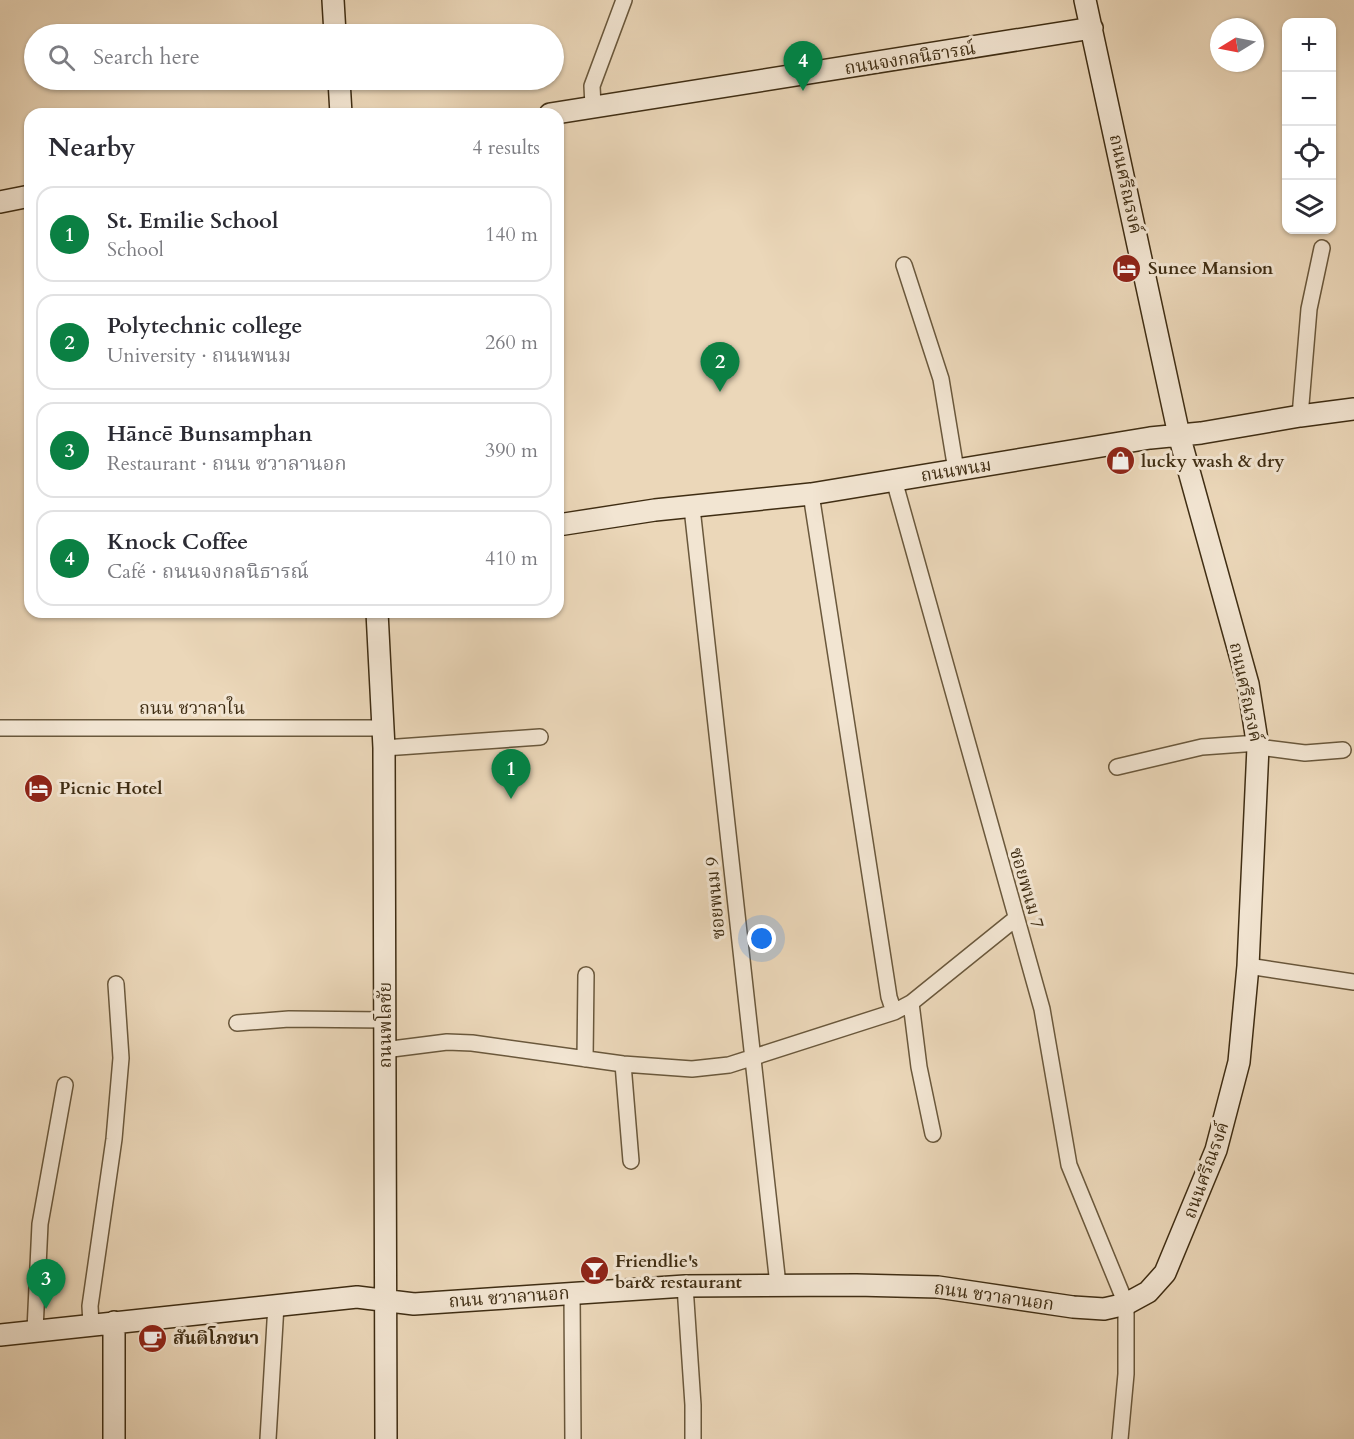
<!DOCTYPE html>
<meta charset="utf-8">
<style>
:root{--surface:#fff;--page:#f2f2f3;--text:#2b2b33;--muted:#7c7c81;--line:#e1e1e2;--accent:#0b8043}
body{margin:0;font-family:Cardo,"Noto Serif Thai",serif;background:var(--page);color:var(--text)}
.controls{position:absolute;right:18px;top:18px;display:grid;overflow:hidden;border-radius:12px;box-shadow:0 2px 4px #0004}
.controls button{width:54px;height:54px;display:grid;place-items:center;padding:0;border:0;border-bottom:2px solid var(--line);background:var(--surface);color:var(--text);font:30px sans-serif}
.compass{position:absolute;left:1210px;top:18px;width:54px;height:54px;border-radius:50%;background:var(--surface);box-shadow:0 2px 4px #0004;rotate:260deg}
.you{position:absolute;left:762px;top:939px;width:21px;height:21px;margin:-15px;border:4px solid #fff;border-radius:50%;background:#1a73e8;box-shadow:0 0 0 9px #1a73e833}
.badge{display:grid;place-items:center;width:39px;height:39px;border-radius:50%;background:var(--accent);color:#fff;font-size:20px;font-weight:700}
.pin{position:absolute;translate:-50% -50px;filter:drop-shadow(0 2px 3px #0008)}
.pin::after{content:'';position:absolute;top:32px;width:21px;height:18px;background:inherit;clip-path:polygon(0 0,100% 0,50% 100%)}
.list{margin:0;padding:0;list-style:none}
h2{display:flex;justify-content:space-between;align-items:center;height:78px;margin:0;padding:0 24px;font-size:26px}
h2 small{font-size:20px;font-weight:400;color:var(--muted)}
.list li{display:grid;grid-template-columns:39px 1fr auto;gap:18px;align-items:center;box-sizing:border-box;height:96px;margin:0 12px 12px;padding:0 12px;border:2px solid var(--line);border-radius:18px}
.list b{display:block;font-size:22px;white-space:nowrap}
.list p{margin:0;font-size:20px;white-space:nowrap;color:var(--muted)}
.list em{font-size:20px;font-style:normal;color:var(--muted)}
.icon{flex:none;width:33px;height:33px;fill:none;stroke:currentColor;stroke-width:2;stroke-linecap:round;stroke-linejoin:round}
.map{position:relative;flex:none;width:1354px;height:1439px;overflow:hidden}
.search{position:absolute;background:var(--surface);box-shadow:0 2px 4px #0004;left:24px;top:24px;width:540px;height:66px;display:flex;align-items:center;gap:15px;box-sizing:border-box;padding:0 21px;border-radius:33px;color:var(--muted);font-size:22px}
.panel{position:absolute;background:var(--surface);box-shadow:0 2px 4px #0004;left:24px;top:108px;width:540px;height:510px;border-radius:18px}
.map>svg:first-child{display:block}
</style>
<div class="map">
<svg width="1354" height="1439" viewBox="0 0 1354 1439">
<rect width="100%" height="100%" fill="#ebd7b9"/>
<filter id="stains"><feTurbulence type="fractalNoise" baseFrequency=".00333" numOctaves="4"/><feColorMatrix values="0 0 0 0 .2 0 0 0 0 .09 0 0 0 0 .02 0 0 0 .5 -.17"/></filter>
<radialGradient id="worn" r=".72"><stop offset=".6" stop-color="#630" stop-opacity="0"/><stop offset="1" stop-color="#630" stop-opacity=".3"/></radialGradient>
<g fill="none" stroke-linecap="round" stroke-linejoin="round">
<defs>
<path id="street" d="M593 106 592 86 624 0
M904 265 941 379 956 470
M1300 416 1309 309 1322 248
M894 480 1042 1009 1069 1165 1126 1304V1374L1120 1439
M811 494 889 997 894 1012
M692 508 778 1285
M0 728H384
M1258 747 1305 753 1343 750
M384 748 540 737
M1117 767 1202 747 1258 743
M1248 966 1354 982
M911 1003 919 1067 933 1134
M237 1023 289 1019 385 1020
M384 1050 447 1042 472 1043 623 1064 692 1069 729 1065 894 1012 911 1003 1015 919
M585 1059 586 975
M623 1064 631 1161
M685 1286 693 1405V1439
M572 1293 573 1439
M91 1324 90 1306 114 1139 121 1058 116 984
M35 1330 40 1224 65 1085
M268 1439 276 1305"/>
<path id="secondary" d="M333 0 335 34
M339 80 341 114
M550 114 1092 28
M0 202 30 196
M558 525 655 510 811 494 1150 438 1201 433 1300 416 1354 409
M377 612 384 748 386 1439
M114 1322V1439
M0 1335 357 1297 414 1304 685 1286 856 1285 938 1287 1073 1307 1104 1309 1126 1304 1148 1292 1165 1273 1216 1150 1239 1062 1248 966 1258 747 1248 684 1179 435 1085 0"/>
</defs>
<use href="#street" stroke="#6a583c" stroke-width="18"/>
<use href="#secondary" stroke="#3f2d13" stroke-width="24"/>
<use href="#street" stroke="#f2e5d2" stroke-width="15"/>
<use href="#secondary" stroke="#f2e5d2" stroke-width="21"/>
</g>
<defs>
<symbol id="hotel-disc" viewBox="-11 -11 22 22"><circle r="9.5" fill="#8f2418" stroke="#f2e5d2"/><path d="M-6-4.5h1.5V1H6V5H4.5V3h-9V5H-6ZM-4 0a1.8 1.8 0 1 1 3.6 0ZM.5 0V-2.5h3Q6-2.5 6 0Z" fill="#fff"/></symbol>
<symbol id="shop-disc" viewBox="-11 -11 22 22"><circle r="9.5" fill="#8f2418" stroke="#f2e5d2"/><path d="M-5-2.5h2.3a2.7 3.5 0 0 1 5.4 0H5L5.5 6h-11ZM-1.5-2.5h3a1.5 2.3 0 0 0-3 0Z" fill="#fff"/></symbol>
<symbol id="bar-disc" viewBox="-11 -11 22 22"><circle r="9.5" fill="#8f2418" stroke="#f2e5d2"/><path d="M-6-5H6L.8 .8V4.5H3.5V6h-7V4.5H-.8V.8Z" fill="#fff"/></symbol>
<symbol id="cafe-disc" viewBox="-11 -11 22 22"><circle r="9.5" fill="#8f2418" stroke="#f2e5d2"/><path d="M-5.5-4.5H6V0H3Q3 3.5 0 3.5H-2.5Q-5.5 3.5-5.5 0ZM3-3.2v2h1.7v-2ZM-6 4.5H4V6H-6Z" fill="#fff"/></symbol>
</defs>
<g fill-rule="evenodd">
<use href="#hotel-disc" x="1110" y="252" width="33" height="33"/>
<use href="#shop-disc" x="1104" y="444" width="33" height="33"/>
<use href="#hotel-disc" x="22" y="772" width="33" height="33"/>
<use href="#bar-disc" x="578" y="1254" width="33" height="33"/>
<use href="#cafe-disc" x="136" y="1322" width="33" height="33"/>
</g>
<g text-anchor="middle" stroke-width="6" stroke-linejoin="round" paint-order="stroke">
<g font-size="18" fill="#3f2d13" stroke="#f2e5d2">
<text transform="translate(910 58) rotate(-9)" y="6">ถนนจงกลนิธารณ์</text>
<text transform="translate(1126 184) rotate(78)" y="6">ถนนศรีณรงค์</text>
<text transform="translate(956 470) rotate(-9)" y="6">ถนนพนม</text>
<text transform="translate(1246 692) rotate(78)" y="6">ถนนศรีณรงค์</text>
<text x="192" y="714">ถนน ชวาลาใน</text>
<text transform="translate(1027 888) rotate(74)" y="6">ซอยพนม 7</text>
<text transform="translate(715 898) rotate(-95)" y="6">ซอยพนม 9</text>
<text transform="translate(385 1025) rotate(-90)" y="6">ถนนพโลชัย</text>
<text transform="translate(1206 1170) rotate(-70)" y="6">ถนนศรีณรงค์</text>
<text transform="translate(994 1296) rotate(8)" y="6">ถนน ชวาลานอก</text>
<text transform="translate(509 1297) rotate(-4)" y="6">ถนน ชวาลานอก</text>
</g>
<g font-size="18" font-weight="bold" fill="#3f2d13" stroke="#f2e5d2" text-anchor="start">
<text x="1148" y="274">Sunee Mansion</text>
<text x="1141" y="467">lucky wash &amp; dry</text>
<text x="59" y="794">Picnic Hotel</text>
<text x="615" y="1267">Friendlie's<tspan x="615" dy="21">bar&amp; restaurant</tspan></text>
<text x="173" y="1344">สันติโภชนา</text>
</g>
</g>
<rect width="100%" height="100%" filter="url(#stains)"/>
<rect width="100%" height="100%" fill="url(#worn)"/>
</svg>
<div class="controls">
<button>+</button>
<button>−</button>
<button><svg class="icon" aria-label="locate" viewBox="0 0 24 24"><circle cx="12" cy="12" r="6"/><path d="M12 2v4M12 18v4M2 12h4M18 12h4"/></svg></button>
<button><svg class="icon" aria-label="layers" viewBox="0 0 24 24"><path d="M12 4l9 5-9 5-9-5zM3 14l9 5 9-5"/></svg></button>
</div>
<svg class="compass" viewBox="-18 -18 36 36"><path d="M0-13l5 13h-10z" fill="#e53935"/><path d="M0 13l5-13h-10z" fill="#7c7c81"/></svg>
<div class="you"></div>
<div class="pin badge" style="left:511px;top:799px">1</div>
<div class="pin badge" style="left:720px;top:392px">2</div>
<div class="pin badge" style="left:46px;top:1309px">3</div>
<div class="pin badge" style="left:803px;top:91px">4</div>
<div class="search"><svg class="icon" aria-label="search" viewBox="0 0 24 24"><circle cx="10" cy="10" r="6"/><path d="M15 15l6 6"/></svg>Search here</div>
<section class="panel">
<h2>Nearby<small>4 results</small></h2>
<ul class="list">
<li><span class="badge">1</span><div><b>St. Emilie School</b><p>School</p></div><em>140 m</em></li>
<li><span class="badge">2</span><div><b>Polytechnic college</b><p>University · ถนนพนม</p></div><em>260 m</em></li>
<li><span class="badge">3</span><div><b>Hāncē Bunsamphan</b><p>Restaurant · ถนน ชวาลานอก</p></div><em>390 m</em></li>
<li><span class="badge">4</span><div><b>Knock Coffee</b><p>Café · ถนนจงกลนิธารณ์</p></div><em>410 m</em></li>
</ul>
</section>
</div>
